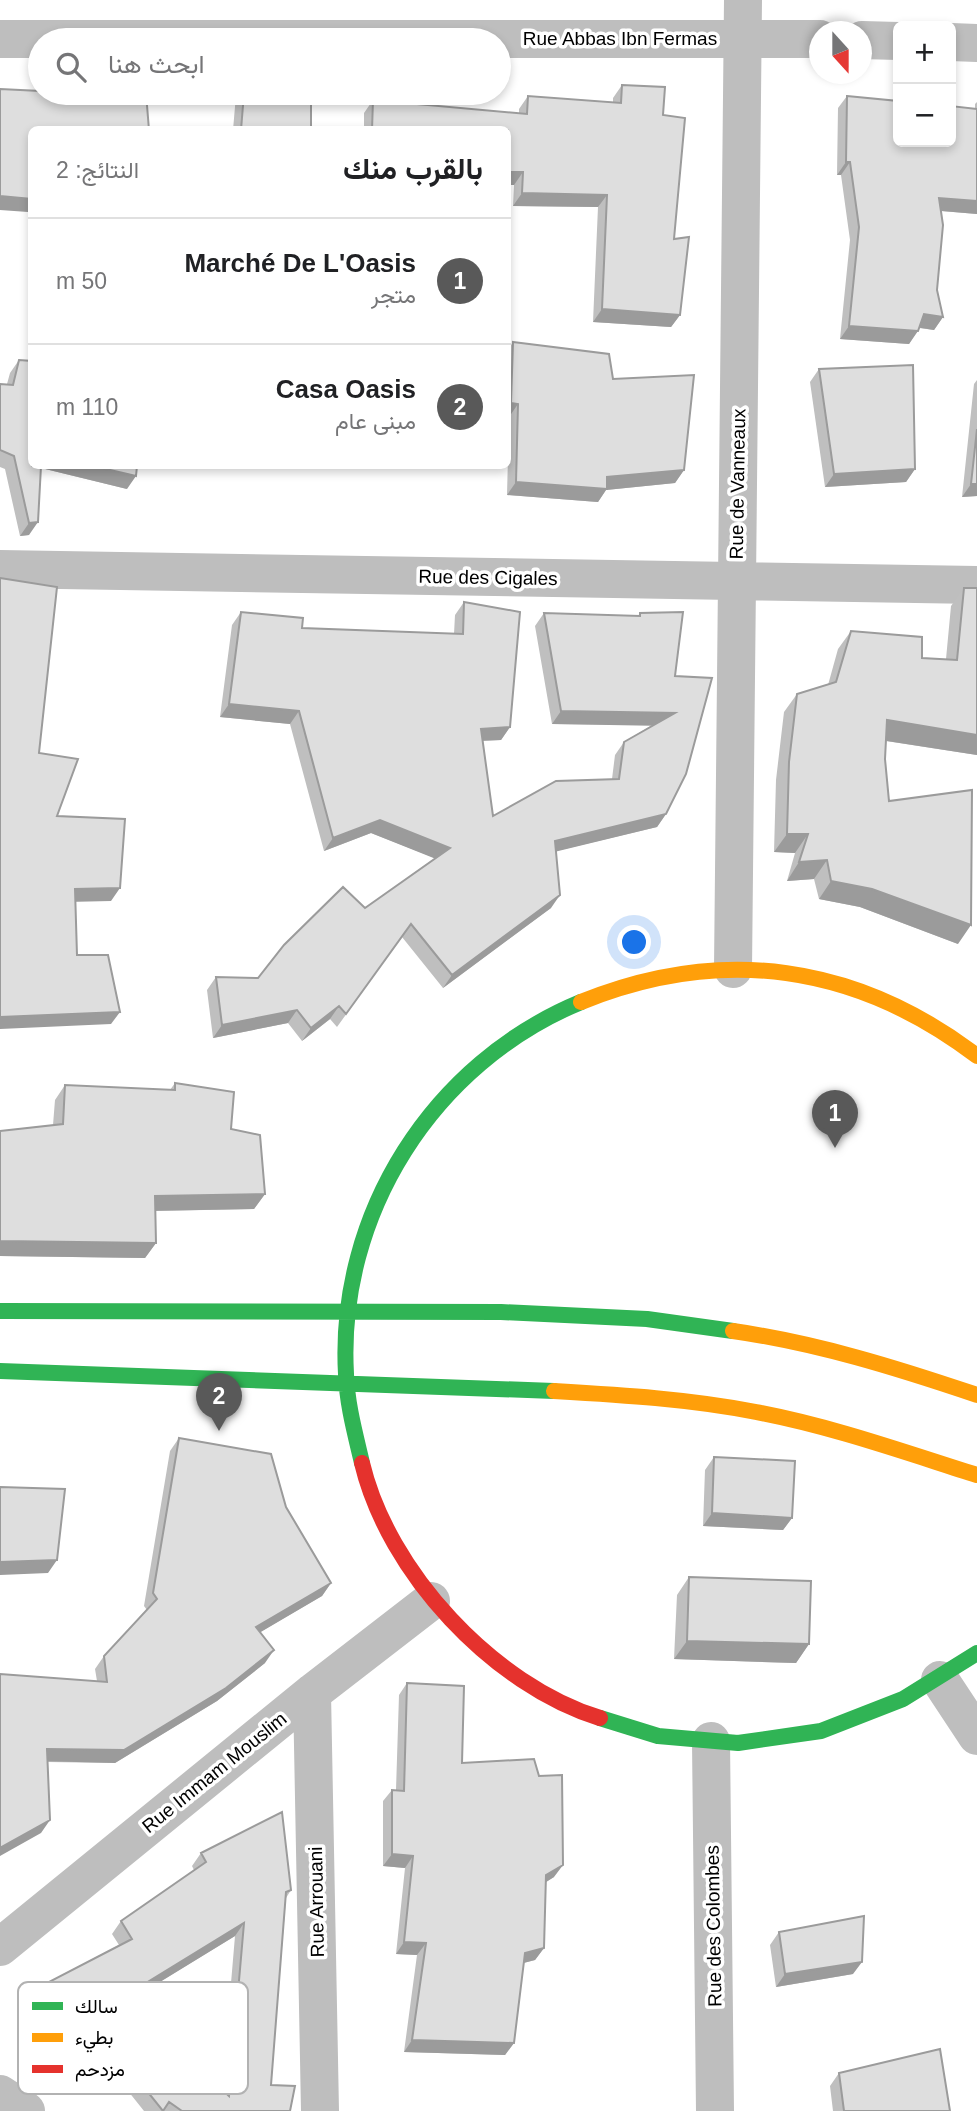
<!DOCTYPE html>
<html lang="ar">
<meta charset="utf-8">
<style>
:root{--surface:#fff;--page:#f2f2f2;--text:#202124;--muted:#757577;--line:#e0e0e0;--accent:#595959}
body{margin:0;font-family:Helvetica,Vazirmatn,sans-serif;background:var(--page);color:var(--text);direction:rtl}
.controls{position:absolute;right:21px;top:21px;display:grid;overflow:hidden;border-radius:10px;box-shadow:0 4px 10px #0003}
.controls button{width:63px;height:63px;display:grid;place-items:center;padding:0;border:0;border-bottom:2px solid var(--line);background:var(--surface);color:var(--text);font:35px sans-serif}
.compass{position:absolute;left:809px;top:21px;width:63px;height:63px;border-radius:50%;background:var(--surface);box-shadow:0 4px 10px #0003;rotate:159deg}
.you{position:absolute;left:635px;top:943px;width:24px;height:24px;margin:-18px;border:5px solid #fff;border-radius:50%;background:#1a73e8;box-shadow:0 0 0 10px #1a73e833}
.badge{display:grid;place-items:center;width:46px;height:46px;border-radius:50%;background:var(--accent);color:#fff;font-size:23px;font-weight:700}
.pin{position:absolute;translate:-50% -58px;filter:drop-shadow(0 2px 4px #0008)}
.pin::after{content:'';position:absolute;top:37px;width:24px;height:21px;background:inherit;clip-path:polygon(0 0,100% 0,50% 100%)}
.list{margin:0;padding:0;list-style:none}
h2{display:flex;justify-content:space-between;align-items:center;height:91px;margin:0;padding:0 28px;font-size:30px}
h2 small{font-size:23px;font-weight:400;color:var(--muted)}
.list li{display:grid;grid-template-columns:46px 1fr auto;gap:21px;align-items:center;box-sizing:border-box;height:126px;padding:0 28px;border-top:2px solid var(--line)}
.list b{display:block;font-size:26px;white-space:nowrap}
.list p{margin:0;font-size:23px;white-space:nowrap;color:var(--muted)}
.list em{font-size:23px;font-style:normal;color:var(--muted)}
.icon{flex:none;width:38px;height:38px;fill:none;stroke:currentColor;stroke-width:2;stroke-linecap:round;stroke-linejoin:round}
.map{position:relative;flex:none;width:977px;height:2111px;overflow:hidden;direction:ltr}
.search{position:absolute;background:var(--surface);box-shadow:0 4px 10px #0003;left:28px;top:28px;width:483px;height:77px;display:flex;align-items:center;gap:18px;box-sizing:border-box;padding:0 24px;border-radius:38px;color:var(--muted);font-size:26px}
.panel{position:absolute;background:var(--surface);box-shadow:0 4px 10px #0003;left:28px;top:126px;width:483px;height:343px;border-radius:10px;direction:rtl}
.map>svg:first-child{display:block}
</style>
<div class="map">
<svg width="977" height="2111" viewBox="0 0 977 2111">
<rect width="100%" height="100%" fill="#fff"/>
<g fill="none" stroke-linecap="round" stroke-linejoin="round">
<path stroke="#bebebe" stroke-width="38" d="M0 39H820
M862 40 898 41
M951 42 977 43
M0 569 977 585
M733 969 743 0
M940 1680 977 1736
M312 1693 320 2111
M711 1741 715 2111
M0 1947 312 1693 431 1601
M0 2094 26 2111"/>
<path stroke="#30b455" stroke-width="16" d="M0 1311 501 1312 647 1319 733 1331
M0 1371 554 1391
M362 1463C355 1433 347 1404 346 1374 337 1214 433 1063 581 1002
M600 1718 658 1736 738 1743 821 1731 903 1699 977 1653"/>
<path stroke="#ff9f0a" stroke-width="16" d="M581 1002C722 945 856 964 977 1056
M733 1331C817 1343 897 1368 977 1395
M554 1391C622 1395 690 1399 756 1412 831 1426 904 1452 977 1475"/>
<path stroke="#e5322d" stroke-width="16" d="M362 1463C388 1572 493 1685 600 1718"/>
</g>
<path fill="#bfbfbf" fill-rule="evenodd" d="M622 85 663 115 680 315 671 327 593 322 598 207 513 206 514 185 508 130H364V113L373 100 519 113V109L528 96 613 102V98Z
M238 93H278V96L311 130H233L236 95Z
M847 96 975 109V104L977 102V214L941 211 937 290 943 317 934 330 919 328 909 344 840 339 850 240 841 175H837L838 108Z
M513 342 613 379 684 470 675 483 606 490 598 502 507 495 509 417H508V350Z
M19 360 127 489 41 468 29 535 20 536 5 469 0 467V384H7L10 373Z
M819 369 915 469 906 482 825 487 810 382Z
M977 380V496L962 497 974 384Z
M964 588 977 755 886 741 885 759 889 801 958 944 860 907 819 899 814 879 787 881 795 853 774 852 776 780 784 712 797 694 828 685 838 649 851 631 922 658 946 659 951 606Z
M464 602 510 727 501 740 483 741 493 816 612 779 615 755 624 742 652 725 552 724 535 626 544 613 638 616 640 613 675 676 666 814 657 827 556 851 551 908 443 988 402 937 337 1027 330 1019 302 1041 288 1023 213 1038 207 990 216 977 258 978 365 908 435 858 371 833 324 851 290 724 220 717 232 625 241 612 302 628 454 634 455 615Z
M175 1083 231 1129 265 1194 254 1209 155 1211 156 1243 145 1258 0 1256V1131L53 1125 55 1100 65 1085 170 1090Z
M179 1438 286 1507 331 1583 322 1596 260 1632 265 1663 217 1701 115 1763 47 1762 41 1833 0 1674 97 1681 95 1669 104 1656 147 1610 144 1606 170 1451Z
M714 1457 792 1518 783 1530 703 1526 705 1470Z
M689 1577 809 1644 796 1663 674 1659 677 1595Z
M407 1683 462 1763 554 1877 546 1882 544 1948 535 1960 523 1963 514 2043 505 2055 404 2052 417 1955 396 1954 405 1868 383 1866V1801L392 1790H396L399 1695Z
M201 1853 291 1890 286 1898 271 2085 290 2111H144L85 2037 71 2052 34 1998 43 1985 119 1945 112 1934 121 1921 194 1870 192 1866ZM235 1936 222 2089 130 2000Z
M779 1932 853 1974 776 1987 770 1945Z
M839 2073 950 2111H833L830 2086Z"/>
<path fill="#9b9b9b" d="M846 162H850L841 175H837Z
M508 172H523L514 185H508Z
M522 193 607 195 598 207 513 206Z
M0 196 32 197V207L28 212 0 210Z
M939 198 977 201V214L930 210Z
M602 309 680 315 671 327 593 322Z
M924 314 943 317 934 330 915 327Z
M849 326 918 331 909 344 840 339Z
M511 403 518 404 509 417H508V408Z
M33 466H93L136 476 127 489Z
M915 469 906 482 825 487 834 474Z
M684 470 675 483 606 490 598 502 507 495 516 482 607 477Z
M971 484H977V496L962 497Z
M38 522 29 535 20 536 29 523Z
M229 704 299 711 290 724 220 717Z
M561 711 675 713 666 726 552 724Z
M887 720 977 735V755L874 739Z
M510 727 501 740 472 741 481 729Z
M666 814 657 827 546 854 555 841Z
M380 820 450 848 441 861 371 833 324 851 333 838Z
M787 834H808L795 853 774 852Z
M827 860 814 879 787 881 799 862Z
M831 881 872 889 971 925 958 944 860 907 819 899Z
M120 888 111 901 66 902 75 889Z
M560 895 551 908 443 988 452 975Z
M339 1006 330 1019 302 1041 311 1028Z
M297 1010 288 1023 213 1038 222 1025Z
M120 1012 111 1024 0 1029V1017Z
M265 1194 254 1209 144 1211 155 1196Z
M0 1241 156 1243 145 1258 0 1256Z
M712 1513 792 1518 783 1530 703 1526Z
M57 1560 48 1573 0 1575V1562Z
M331 1583 322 1596 247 1640 256 1627Z
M687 1641 809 1644 796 1663 674 1659Z
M274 1650 265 1663 217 1701 115 1763 38 1761 47 1749Z
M50 1820 41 1833 0 1856V1848Z
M392 1854 413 1856 405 1868 383 1866Z
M563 1865 554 1877 538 1887 546 1875Z
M244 1923 235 1936 116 2009 125 1996Z
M404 1942 426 1943 417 1955 396 1954Z
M544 1948 535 1960 516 1965 525 1953Z
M862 1962 853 1974 776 1987 785 1974Z
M94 2025 85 2037 71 2052 80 2040Z
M412 2040 514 2043 505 2055 404 2052Z"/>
<path fill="#dedede" stroke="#9b9b9b" stroke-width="2" fill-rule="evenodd" d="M622 85 665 87 663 115 685 118 674 239 689 237 680 315 602 309 607 195 522 193 523 172H508V130H372L373 100 527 114 528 96 621 103Z
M0 89 40 91V93L95 94V93H146L149 130H32V199L0 196Z
M244 93H278V96L297 93H311V130H241Z
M847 96 898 101V142H951V106L977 109V201L939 198 943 225 937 290 943 317 924 314 918 331 849 326 859 227 850 162H846Z
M513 342 609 354 613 379 694 375 684 470 607 477V489L516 482 518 404 511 403Z
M19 360 32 361V466H41L38 522 29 523 14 456 0 450V384L13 385Z
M913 365 915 469 834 474 819 369Z
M977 429V484H971Z
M93 466H137L136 476Z
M0 578 57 587 39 753 78 759 57 816 125 819 120 888 75 889 77 955H108L120 1012 0 1017Z
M964 588H977V735L887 720 885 759 889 801 972 790 971 925 872 889 831 881 827 860 799 862 808 834H787L789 762 797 694 836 682 851 631 922 637V658L957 660Z
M464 602 520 612 510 727 481 729 493 816 556 781 619 779 624 742 675 713 561 711 544 613 640 616V613L683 612 675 676 712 678 686 774 666 814 555 841 560 895 452 975 411 924 346 1014 339 1006 311 1028 297 1010 222 1025 216 977 258 978 284 945 343 887 365 908 450 848 380 820 333 838 299 711 229 704 241 612 303 618 302 628 463 634Z
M175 1083 234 1092 231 1129 260 1135 265 1194 155 1196 156 1243 0 1241V1131L63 1124 65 1085 175 1090Z
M179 1438 271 1454 286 1507 331 1583 256 1627 274 1650 226 1688 124 1750 47 1749 50 1820 0 1848V1674L107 1682 104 1656 157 1599 153 1593Z
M714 1457 795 1461 792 1518 712 1513Z
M0 1487 65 1489 57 1560 0 1562Z
M689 1577 811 1581 809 1644 687 1641Z
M407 1683 464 1686 462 1763 534 1759 539 1776 562 1775 563 1865 546 1875 544 1948 525 1953 514 2043 412 2040 426 1943 404 1942 413 1856 392 1854V1790L404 1791Z
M282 1812 291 1890 286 1892 271 2085 295 2086 290 2111H182L169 2102 163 2111 94 2025 80 2040 43 1985 132 1939 121 1921 206 1862 201 1853ZM244 1923 229 2096 125 1996Z
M864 1916 862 1962 785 1974 779 1932Z
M940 2049 950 2111H844L839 2073Z"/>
<g text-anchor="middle" stroke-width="7" stroke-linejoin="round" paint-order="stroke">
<g font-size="19" fill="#000" stroke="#fff">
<text x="620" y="45">Rue Abbas Ibn Fermas</text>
<text transform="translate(737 484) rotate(-89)" y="7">Rue de Vanneaux</text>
<text transform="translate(488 577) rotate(1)" y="7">Rue des Cigales</text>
<text transform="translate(214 1772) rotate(-39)" y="7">Rue Immam Mouslim</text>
<text transform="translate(316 1902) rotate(-91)" y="7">Rue Arrouani</text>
<text transform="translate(713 1926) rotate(-91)" y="7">Rue des Colombes</text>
</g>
</g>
<rect x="18" y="1982" width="230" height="112" rx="10" fill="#fff" stroke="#b2b2b2" stroke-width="2"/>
<rect x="32" y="2002" width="31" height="8" fill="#30b455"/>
<rect x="32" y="2033" width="31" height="9" fill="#ff9f0a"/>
<rect x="32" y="2065" width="31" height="8" fill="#e5322d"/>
<g font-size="19" fill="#000">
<text x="75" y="2013">سالك</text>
<text x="75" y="2044">بطيء</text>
<text x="75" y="2076">مزدحم</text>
</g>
</svg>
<div class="controls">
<button>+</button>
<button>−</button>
</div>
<svg class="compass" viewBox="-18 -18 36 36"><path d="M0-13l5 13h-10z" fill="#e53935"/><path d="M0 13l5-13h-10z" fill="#757577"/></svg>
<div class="you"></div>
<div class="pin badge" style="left:835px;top:1148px">1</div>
<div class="pin badge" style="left:219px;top:1431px">2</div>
<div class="search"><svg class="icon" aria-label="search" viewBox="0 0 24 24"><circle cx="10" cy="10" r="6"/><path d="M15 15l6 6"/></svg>ابحث هنا</div>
<section class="panel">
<h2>بالقرب منك<small>النتائج: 2</small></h2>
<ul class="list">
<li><span class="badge">1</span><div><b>Marché De L'Oasis</b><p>متجر</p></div><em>50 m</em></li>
<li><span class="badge">2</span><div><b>Casa Oasis</b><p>مبنى عام</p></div><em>110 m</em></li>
</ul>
</section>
</div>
